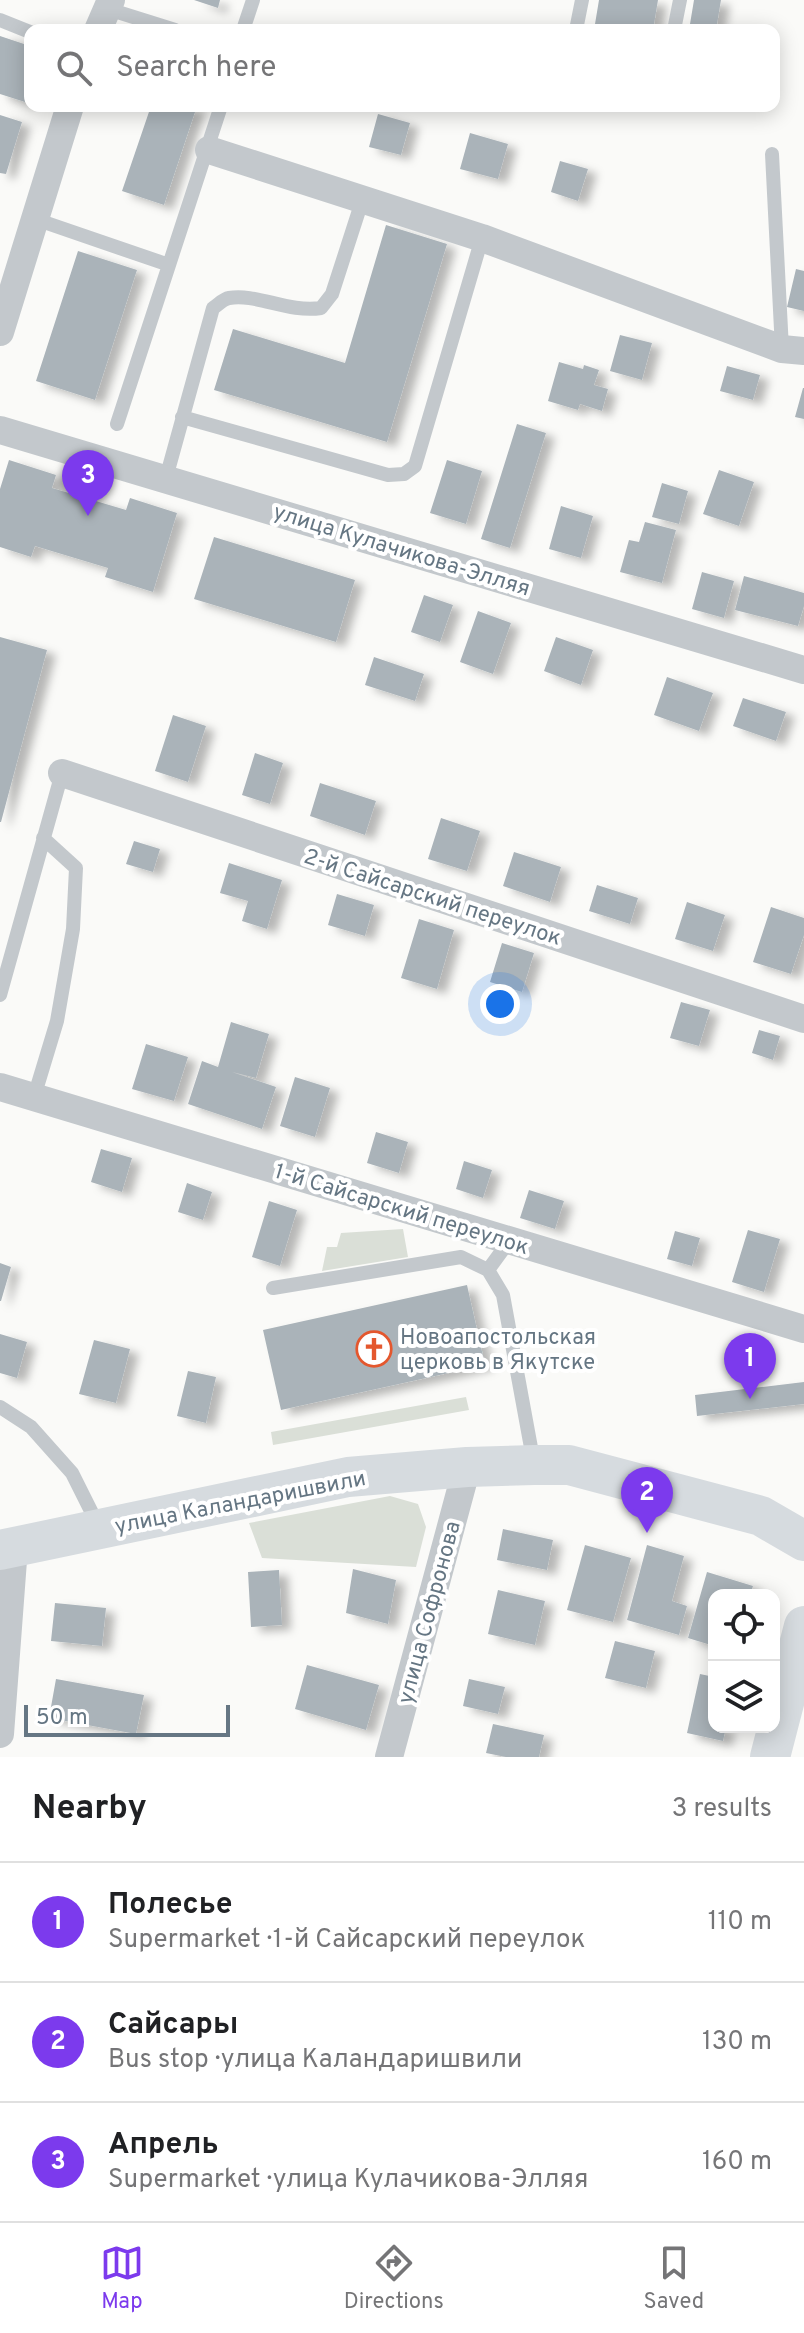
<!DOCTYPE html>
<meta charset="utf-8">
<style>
:root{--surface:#fff;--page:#f6f6f6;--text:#202124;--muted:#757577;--line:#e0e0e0;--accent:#7c3aed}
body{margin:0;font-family:Overpass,sans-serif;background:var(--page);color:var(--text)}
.controls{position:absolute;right:24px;bottom:24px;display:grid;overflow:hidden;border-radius:16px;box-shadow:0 4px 20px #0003}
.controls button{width:72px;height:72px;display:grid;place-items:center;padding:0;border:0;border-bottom:2px solid var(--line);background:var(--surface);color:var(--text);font:40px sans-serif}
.scale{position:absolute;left:24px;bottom:20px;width:206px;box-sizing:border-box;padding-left:8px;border:4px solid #657683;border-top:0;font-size:22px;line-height:28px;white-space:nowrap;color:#657683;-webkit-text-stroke:6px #fff;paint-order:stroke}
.you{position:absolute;left:500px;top:1004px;width:28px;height:28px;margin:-20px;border:6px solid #fff;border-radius:50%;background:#1a73e8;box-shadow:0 0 0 12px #1a73e833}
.badge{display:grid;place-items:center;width:52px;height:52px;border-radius:50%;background:var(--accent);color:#fff;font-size:26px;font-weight:700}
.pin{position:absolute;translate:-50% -66px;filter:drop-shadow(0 2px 4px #0008)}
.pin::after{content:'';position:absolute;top:42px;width:28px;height:24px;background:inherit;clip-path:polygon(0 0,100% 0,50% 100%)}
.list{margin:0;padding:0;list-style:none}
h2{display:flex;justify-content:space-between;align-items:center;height:104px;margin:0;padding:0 32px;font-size:34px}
h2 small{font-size:26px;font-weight:400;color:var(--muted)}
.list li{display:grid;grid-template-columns:52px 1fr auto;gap:24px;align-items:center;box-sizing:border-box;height:120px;padding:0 32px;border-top:2px solid var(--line)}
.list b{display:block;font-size:30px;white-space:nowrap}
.list p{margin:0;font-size:26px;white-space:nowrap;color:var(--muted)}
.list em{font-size:26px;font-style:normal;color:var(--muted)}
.icon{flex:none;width:44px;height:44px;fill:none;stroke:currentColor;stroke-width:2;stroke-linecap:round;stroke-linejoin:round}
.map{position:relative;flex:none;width:804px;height:1757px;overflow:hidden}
.search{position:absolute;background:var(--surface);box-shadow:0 4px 20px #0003;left:24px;right:24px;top:24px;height:88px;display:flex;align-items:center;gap:20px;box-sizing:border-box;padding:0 28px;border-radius:16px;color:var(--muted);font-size:30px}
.sheet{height:464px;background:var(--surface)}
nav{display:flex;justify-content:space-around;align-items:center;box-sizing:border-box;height:112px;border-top:2px solid var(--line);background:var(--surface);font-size:22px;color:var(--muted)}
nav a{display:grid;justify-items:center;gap:4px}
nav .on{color:var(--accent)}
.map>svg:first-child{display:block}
</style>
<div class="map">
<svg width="804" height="1757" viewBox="0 0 804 1757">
<defs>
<filter id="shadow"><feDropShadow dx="9" dy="5" stdDeviation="4" flood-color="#0004"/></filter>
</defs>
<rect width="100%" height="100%" fill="#fafaf8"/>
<path fill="#dadfd7" d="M403 1229 408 1257 322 1271 327 1247H337L341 1233Z
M466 1397 469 1410 273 1445 271 1432Z
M390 1496 418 1504 426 1527 416 1567 262 1558 249 1523Z"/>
<path fill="#aab3b9" filter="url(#shadow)" d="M194 0H220L218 8Z
M599 0H658L653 30H594Z
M694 0H721L716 30H689Z
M0 36 30 46V87L25 102 0 94Z
M151 106H197L164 205 122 191Z
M378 114 410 123 401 155 369 147Z
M0 115 22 122 6 174 0 173Z
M470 133 508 144 498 179 460 169Z
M560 161 588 169 578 201 551 192Z
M386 225 447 244 387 442 214 390 233 329 345 363Z
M78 251 137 270 95 400 36 381Z
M796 269 804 271V311L787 307Z
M620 335 652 343 642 380 610 371Z
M559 362 583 369 584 365 599 370 594 385 608 389 602 411 580 404 578 410 548 401Z
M727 366 760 375 753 400 720 391Z
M803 388H804V419L795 417Z
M517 424 546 433 510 548 481 539Z
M9 460 56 475 52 488 126 510 130 498 177 513 153 592 105 577 108 568 35 546 31 557 0 547V489Z
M447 460 482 471 466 524 430 513Z
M719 470 754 482 739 526 703 514Z
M662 483 688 491 679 524 652 517Z
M561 506 593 516 581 558 549 549Z
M645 522 676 530 662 583 620 572 629 540 639 542Z
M214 537 355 580 336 642 194 599Z
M702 572 734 581 724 618 692 609Z
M744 576 804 593V606L798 626 735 610Z
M424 595 453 605 440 642 411 632Z
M478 611 511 623 493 674 460 662Z
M0 637 47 650 1 822H0Z
M556 637 593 650 581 685 544 671Z
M374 657 424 674 415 701 365 685Z
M667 677 713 693 699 731 654 715Z
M743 698 786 712 776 741 733 726Z
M173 715 206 726 188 782 155 771Z
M255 753 283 763 270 804 242 795Z
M320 783 376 801 365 835 310 816Z
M441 818 480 831 467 871 428 859Z
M134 841 160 849 153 872 126 864Z
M514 852 561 867 550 902 503 886Z
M229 863 282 880 267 929 242 921 248 901 220 893Z
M597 885 638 898 630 924 589 911Z
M337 894 374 905 365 936 328 925Z
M687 902 725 915 713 951 675 939Z
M771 907 804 918V935L791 974 753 962Z
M419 919 454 930 437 989 401 978Z
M502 943 534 953 522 992 490 982Z
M681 1002 710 1010 699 1046 670 1038Z
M231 1022 269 1034 256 1078 232 1072 276 1087 262 1129 188 1104 202 1061 218 1067Z
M759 1030 780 1036 773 1060 752 1053Z
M146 1044 188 1057 174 1101 132 1089Z
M295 1077 330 1088 315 1137 280 1126Z
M376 1132 408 1142 399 1173 367 1163Z
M101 1149 132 1158 122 1192 91 1182Z
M464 1161 492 1170 483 1198 456 1189Z
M187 1183 212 1192 203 1220 178 1212Z
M529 1190 564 1201 555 1229 520 1218Z
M269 1201 297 1210 280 1266 252 1257Z
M748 1230 780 1239 764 1292 732 1282Z
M675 1231 700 1238 692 1266 667 1259Z
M0 1263 11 1267 1 1301H0Z
M467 1285 485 1365 281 1410 263 1330Z
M0 1334 27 1342 17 1378 0 1373Z
M94 1340 130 1349 116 1403 79 1394Z
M188 1371 216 1377 206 1423 177 1416Z
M804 1382V1404L697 1416 695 1395Z
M503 1529 553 1540 547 1570 497 1560Z
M585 1545 631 1558 613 1622 567 1610Z
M647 1545 684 1556 672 1601 687 1606 679 1635 627 1620Z
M353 1569 396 1580 388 1624 346 1613Z
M279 1570 282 1625 251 1627 248 1572Z
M707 1572 753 1586 750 1595H714V1646L688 1638Z
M498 1590 545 1601 535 1645 488 1634Z
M55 1603 106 1608 102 1646 51 1641Z
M615 1641 655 1651 646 1688 605 1678Z
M307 1665 379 1685 366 1730 295 1709Z
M700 1674 714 1677V1727H726L723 1741 687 1733Z
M56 1679 144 1695 136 1734 49 1718Z
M469 1679 505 1687 498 1714 463 1706Z
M493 1724 544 1735 539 1757H506L486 1753Z"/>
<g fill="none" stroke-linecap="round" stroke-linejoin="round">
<path stroke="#c3c8cc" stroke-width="14" d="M108 9 175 30
M0 20 30 32
M243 30 253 0
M576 30 582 0
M674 30 680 0
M772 154 782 349
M35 219 169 265 221 106
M182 417 388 475 404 474 415 466 482 238
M117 424 169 265
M166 478 213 308C218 305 223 299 229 298 256 293 288 313 321 308L332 294 363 198
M0 995 62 773
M34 1097 57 1021 73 929 76 868 43 838
M488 1270 510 1240
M273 1288 461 1257 488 1270 503 1295 534 1464
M0 1407 31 1427 72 1473 99 1527"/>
<path stroke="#c3c8cc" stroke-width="28" d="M98 30 111 0
M209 150 482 238 782 349 804 351
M0 332 70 106
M0 430 804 670
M62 773 804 1019
M0 1087 804 1329
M0 1734 14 1547
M389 1757 467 1467"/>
<path stroke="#d6dbdf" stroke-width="40" d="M0 1550 348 1477 467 1467 534 1465H569L761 1516 804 1541
M770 1757 804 1626"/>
</g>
<defs>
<symbol id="church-ring" viewBox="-11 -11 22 22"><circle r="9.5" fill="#fff" stroke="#e4572e" stroke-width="1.5"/><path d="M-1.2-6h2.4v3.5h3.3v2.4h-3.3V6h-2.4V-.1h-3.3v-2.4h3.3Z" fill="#e4572e"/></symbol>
</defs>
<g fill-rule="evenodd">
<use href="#church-ring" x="354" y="1329" width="40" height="40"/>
</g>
<g text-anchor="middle" stroke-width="8" stroke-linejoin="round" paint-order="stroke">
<g font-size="22" fill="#657683" stroke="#fff">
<text transform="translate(402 549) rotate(17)" y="8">улица Кулачикова-Элляя</text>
<text transform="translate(433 896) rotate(18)" y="8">2-й Сайсарский переулок</text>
<text transform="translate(402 1208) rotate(17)" y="8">1-й Сайсарский переулок</text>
<text transform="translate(240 1501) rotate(-11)" y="8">улица Каландаришвили</text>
<text transform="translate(428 1612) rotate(-75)" y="8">улица Софронова</text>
</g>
<g font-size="22" fill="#657683" stroke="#fff" text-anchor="start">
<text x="400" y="1344">Новоапостольская<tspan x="400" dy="25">церковь в Якутске</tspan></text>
</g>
</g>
</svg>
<div class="controls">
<button><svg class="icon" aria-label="locate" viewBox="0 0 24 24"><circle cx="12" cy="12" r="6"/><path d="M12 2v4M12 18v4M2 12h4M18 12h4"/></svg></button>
<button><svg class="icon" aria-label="layers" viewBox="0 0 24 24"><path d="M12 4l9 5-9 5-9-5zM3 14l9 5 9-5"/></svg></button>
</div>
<div class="scale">50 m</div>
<div class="you"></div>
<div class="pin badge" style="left:750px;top:1399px">1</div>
<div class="pin badge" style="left:647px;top:1533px">2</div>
<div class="pin badge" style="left:88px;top:516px">3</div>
<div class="search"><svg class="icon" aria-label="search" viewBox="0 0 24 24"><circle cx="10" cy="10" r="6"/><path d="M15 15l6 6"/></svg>Search here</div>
</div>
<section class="sheet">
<h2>Nearby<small>3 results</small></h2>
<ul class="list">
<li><span class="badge">1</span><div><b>Полесье</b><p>Supermarket · 1-й Сайсарский переулок</p></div><em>110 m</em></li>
<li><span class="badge">2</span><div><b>Сайсары</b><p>Bus stop · улица Каландаришвили</p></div><em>130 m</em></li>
<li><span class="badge">3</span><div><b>Апрель</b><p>Supermarket · улица Кулачикова-Элляя</p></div><em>160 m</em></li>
</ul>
</section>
<nav>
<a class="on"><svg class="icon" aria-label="map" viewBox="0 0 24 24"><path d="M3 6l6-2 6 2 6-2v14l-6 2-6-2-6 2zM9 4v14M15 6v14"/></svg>Map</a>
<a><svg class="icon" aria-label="directions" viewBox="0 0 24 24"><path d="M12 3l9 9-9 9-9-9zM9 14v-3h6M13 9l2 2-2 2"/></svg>Directions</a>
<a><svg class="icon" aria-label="saved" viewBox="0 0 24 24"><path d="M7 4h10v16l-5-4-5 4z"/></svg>Saved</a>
</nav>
